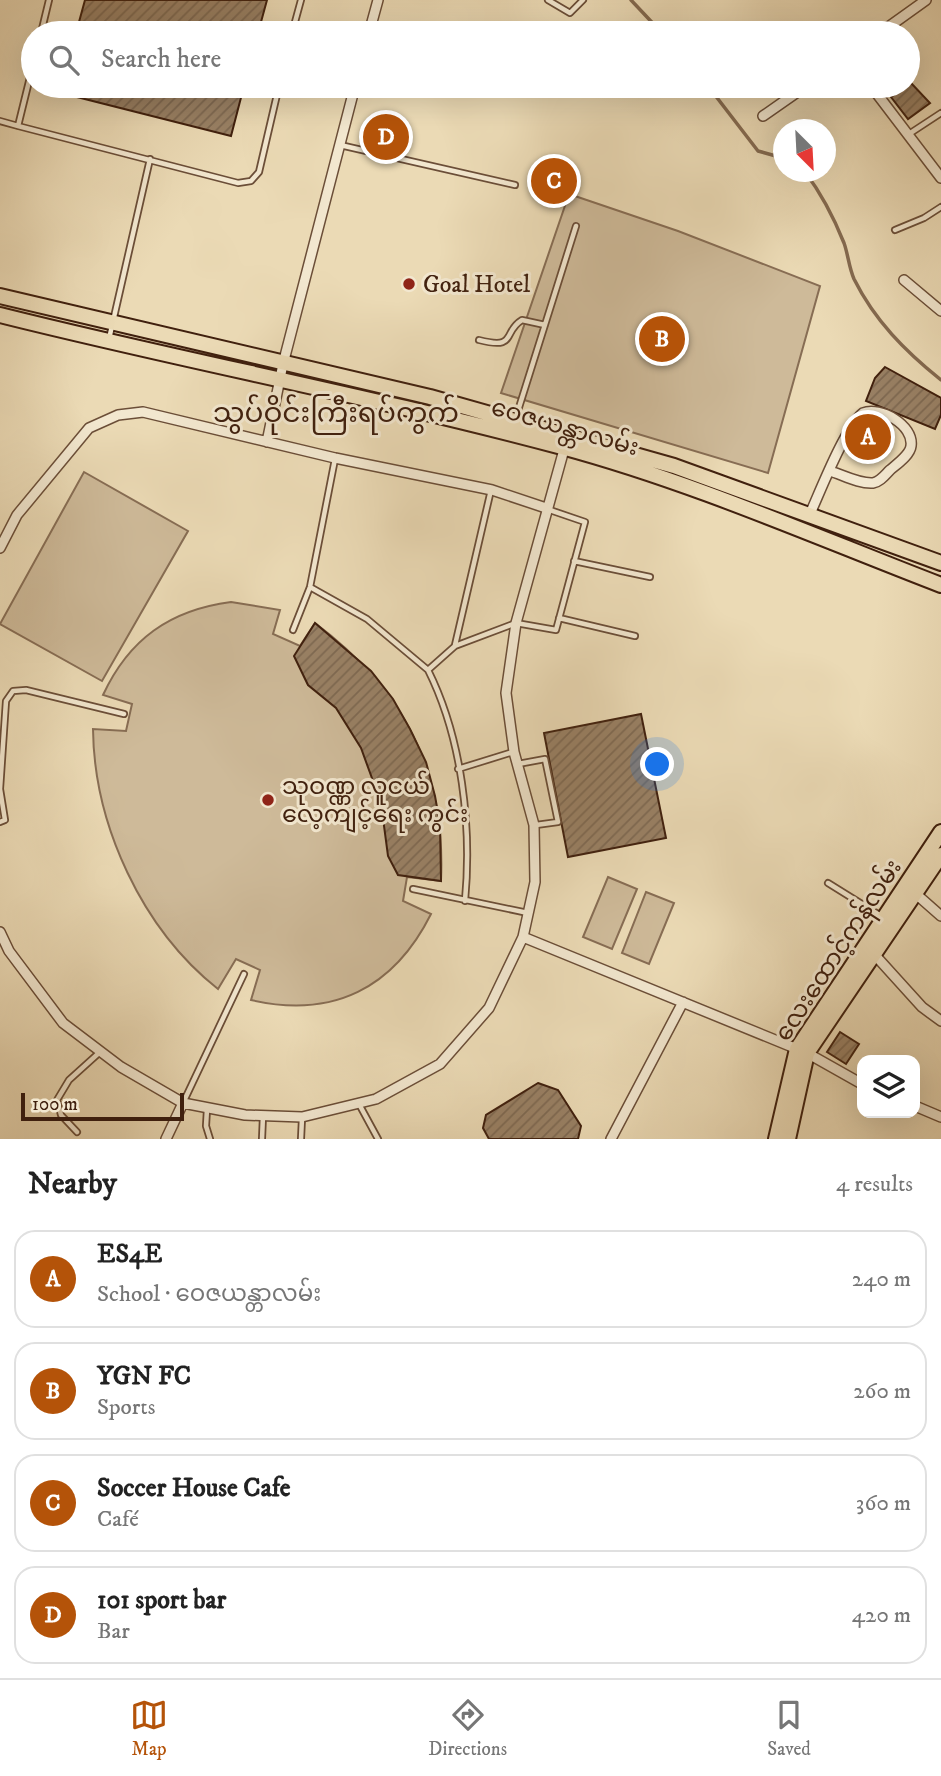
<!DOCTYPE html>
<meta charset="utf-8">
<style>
:root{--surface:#fff;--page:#f6f6f6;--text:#222;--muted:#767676;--line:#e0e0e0;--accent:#b45309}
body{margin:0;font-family:"IM FELL DW Pica","Noto Sans Myanmar",serif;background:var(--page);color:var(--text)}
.controls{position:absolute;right:21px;bottom:21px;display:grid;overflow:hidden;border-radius:14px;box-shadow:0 7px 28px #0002}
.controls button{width:63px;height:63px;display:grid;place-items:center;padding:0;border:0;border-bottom:2px solid var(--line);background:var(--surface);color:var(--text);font:35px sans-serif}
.compass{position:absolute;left:773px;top:119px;width:63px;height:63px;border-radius:50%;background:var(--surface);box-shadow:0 7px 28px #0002;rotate:156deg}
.scale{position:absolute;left:21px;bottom:18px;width:163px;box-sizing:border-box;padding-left:7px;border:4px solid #40200e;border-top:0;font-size:19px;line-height:24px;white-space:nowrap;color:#40200e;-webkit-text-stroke:5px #f2e7cf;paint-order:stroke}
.you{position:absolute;left:658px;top:765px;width:24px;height:24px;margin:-18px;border:5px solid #fff;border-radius:50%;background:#1a73e8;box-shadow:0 0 0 10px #1a73e833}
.badge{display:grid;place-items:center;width:46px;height:46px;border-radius:50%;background:var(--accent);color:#fff;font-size:23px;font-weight:700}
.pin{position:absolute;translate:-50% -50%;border:4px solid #fff;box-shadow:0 2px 7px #0006}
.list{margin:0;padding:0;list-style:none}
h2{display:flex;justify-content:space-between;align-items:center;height:91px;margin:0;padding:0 28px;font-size:30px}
h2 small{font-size:23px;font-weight:400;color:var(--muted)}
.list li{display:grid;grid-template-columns:46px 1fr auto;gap:21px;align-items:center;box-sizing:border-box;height:98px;margin:0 14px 14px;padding:0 14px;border:2px solid var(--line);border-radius:21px}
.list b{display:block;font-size:26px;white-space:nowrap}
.list p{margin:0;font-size:23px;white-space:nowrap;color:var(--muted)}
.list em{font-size:23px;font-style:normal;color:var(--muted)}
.icon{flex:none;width:38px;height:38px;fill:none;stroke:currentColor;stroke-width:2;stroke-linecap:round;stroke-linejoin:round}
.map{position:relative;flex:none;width:941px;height:1139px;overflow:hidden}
.search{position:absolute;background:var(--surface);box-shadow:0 7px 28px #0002;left:21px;right:21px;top:21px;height:77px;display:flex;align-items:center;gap:18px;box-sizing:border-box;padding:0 24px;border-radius:38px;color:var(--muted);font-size:26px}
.sheet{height:539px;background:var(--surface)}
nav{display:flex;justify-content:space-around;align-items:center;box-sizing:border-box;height:98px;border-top:2px solid var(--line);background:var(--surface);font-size:19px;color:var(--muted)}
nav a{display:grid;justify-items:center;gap:4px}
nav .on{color:var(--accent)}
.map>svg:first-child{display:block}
</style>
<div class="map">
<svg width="941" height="1139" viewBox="0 0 941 1139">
<defs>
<pattern id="building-hatch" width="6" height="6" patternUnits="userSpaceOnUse" patternTransform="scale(1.75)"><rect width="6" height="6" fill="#998165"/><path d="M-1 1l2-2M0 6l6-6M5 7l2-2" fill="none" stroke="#7e6952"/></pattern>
</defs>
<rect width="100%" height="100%" fill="#ebdab5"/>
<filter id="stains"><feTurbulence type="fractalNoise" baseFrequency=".00286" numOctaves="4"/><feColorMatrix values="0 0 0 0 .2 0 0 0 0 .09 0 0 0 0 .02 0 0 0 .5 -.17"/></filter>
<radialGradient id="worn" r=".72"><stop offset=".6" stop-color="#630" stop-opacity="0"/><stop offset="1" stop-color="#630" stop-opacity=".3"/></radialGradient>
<path fill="#ceba99" stroke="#876d54" stroke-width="2" d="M569 194 678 231 820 286 768 473 501 393Z
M84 472 188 531 102 681 0 624Z
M231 602 280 610 273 634 300 646 315 623C403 689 446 770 441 881L407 877 403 901 431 914C394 988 333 1019 251 1000L260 970 236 959 218 989C142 929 94 825 93 729L126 731 132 704 103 695C129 639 170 610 231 602Z
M608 877 637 889 612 949 583 937Z
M646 892 674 903 649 964 622 953Z"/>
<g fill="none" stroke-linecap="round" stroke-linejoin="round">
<path stroke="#846a50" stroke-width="3.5" d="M631 0 662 33
M708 86 758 151 783 158
M805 172C821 193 834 218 844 243 848 254 849 268 854 279 875 321 905 351 941 380"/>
</g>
<path fill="url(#building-hatch)" stroke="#40200e" stroke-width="2" d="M85 0H267L258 33H76Z
M911 83 930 103 908 119 891 97Z
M63 86H244L231 136 61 93Z
M885 367 941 398V415L935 429 866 401 875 378Z
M315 623 371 671 393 699 410 729 426 762 435 796 440 824 441 881 398 875 388 856 381 803 361 748 336 708 308 685 294 656Z
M641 714 666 838 568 857 544 733Z
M840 1032 859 1044 846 1064 827 1052Z
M538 1083 558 1090 581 1126 578 1139H489L483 1128 486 1115Z"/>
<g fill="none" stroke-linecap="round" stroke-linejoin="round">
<defs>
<path id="service" d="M548 0 570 13 583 0
M41 33 49 0
M292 33 301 0
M33 65 18 126 238 183 251 181 259 172 279 86
M0 121 18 126
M909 134 941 113
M340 145 515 185
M895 230 924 218 941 207
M109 339 150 159
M479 340C518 350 502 332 522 320L545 325
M516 417 576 226
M574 561 650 577
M310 587 367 619 428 670
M559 618 635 636
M293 630 310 587 335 459
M455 645 491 490
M518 764 545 759 558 822 536 825
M458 769 513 752
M0 822 5 820 0 789 6 701 13 691 26 690 124 714
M828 883 881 916
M413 889 528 913
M465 901C472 826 462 738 428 670L455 646 516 623 556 630 585 522 547 509
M183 1103 244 974
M359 1104 378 1139
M207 1109 206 1126 210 1139
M77 1132 61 1115 57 1100 69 1080 100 1052
M262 1139 263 1116
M301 1139 302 1118"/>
<path id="minor" d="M369 33 378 0
M880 33 926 0
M871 86 941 178
M763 116 806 86
M904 280 941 311
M267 442 283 364 355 86
M809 516C820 492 845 427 863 413 880 406 914 425 911 446 910 455 897 464 890 470 885 475 880 482 873 483 859 484 843 475 830 471
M0 548 17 515 89 428 118 415 143 412 335 458 492 490 546 508
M916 894 941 916
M0 932 9 951 63 1023 121 1067 183 1103 245 1115 302 1117 376 1099 440 1064 489 1008 523 937 535 882 534 825 514 752 506 693 516 623 565 446
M523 937 807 1053 862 1084
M874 954 922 1007 941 1021
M915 1106 941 1117
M166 1139 183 1103
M611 1139 683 1002"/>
<path id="primary" d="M0 296 430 397 674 466 941 563
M0 315C187 362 376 397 562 447 692 482 816 537 941 585
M776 1139 797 1049 941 832
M788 1139 807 1053 941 855"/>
</defs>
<use href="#service" stroke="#6b4e38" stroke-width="8"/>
<use href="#minor" stroke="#6b4e38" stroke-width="12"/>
<use href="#primary" stroke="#40200e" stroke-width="18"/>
<use href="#service" stroke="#f2e7cf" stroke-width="4.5"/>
<use href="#minor" stroke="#f2e7cf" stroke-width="9"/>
<use href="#primary" stroke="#ebdab5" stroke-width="14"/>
</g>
<g fill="#8f2418" stroke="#f2e7cf" stroke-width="2.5">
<circle cx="409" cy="284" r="7"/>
<circle cx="268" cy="800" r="7"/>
</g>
<g text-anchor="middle" stroke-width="6" stroke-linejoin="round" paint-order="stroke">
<g font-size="24" fill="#40200e" stroke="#f2e7cf" text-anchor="start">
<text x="423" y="292">Goal Hotel</text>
<text x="282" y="794">သုဝဏ္ဏ လူငယ်<tspan x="282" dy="28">လေ့ကျင့်ရေး ကွင်း</tspan></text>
</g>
<g font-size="24" fill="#40200e" stroke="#f2e7cf">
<text transform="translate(565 427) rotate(16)" y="8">ဝေဇယန္တာလမ်း</text>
<text transform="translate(838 950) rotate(-57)" y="8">လေးထောင့်ကန်လမ်း</text>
</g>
<g font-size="28" fill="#40200e" stroke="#f2e7cf">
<text x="336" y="422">သွပ်ဝိုင်းကြီးရပ်ကွက်</text>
</g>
</g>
<rect width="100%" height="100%" filter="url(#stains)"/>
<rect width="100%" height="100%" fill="url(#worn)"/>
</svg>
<div class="controls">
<button><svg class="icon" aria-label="layers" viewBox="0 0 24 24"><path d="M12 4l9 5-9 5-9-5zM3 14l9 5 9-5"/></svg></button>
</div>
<svg class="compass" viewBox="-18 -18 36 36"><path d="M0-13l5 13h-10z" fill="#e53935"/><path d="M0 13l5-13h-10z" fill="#767676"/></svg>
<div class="scale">100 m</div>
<div class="you"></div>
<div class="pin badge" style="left:868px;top:437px">A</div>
<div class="pin badge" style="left:662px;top:339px">B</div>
<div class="pin badge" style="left:554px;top:181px">C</div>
<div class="pin badge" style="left:386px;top:137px">D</div>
<div class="search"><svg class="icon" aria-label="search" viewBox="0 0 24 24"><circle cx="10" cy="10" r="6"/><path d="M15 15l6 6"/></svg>Search here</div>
</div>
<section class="sheet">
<h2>Nearby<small>4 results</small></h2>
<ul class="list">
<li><span class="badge">A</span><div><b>ES4E</b><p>School · ဝေဇယန္တာလမ်း</p></div><em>240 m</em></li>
<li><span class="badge">B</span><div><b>YGN FC</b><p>Sports</p></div><em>260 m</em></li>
<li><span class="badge">C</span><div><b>Soccer House Cafe</b><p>Café</p></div><em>360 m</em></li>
<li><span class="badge">D</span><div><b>101 sport bar</b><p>Bar</p></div><em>420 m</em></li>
</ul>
</section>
<nav>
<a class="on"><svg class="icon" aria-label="map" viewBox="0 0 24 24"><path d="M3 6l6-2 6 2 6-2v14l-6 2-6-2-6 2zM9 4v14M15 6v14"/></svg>Map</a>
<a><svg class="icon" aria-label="directions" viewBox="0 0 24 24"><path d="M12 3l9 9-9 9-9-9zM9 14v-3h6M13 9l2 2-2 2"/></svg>Directions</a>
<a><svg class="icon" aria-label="saved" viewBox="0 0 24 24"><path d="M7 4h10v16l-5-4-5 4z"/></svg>Saved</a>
</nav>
